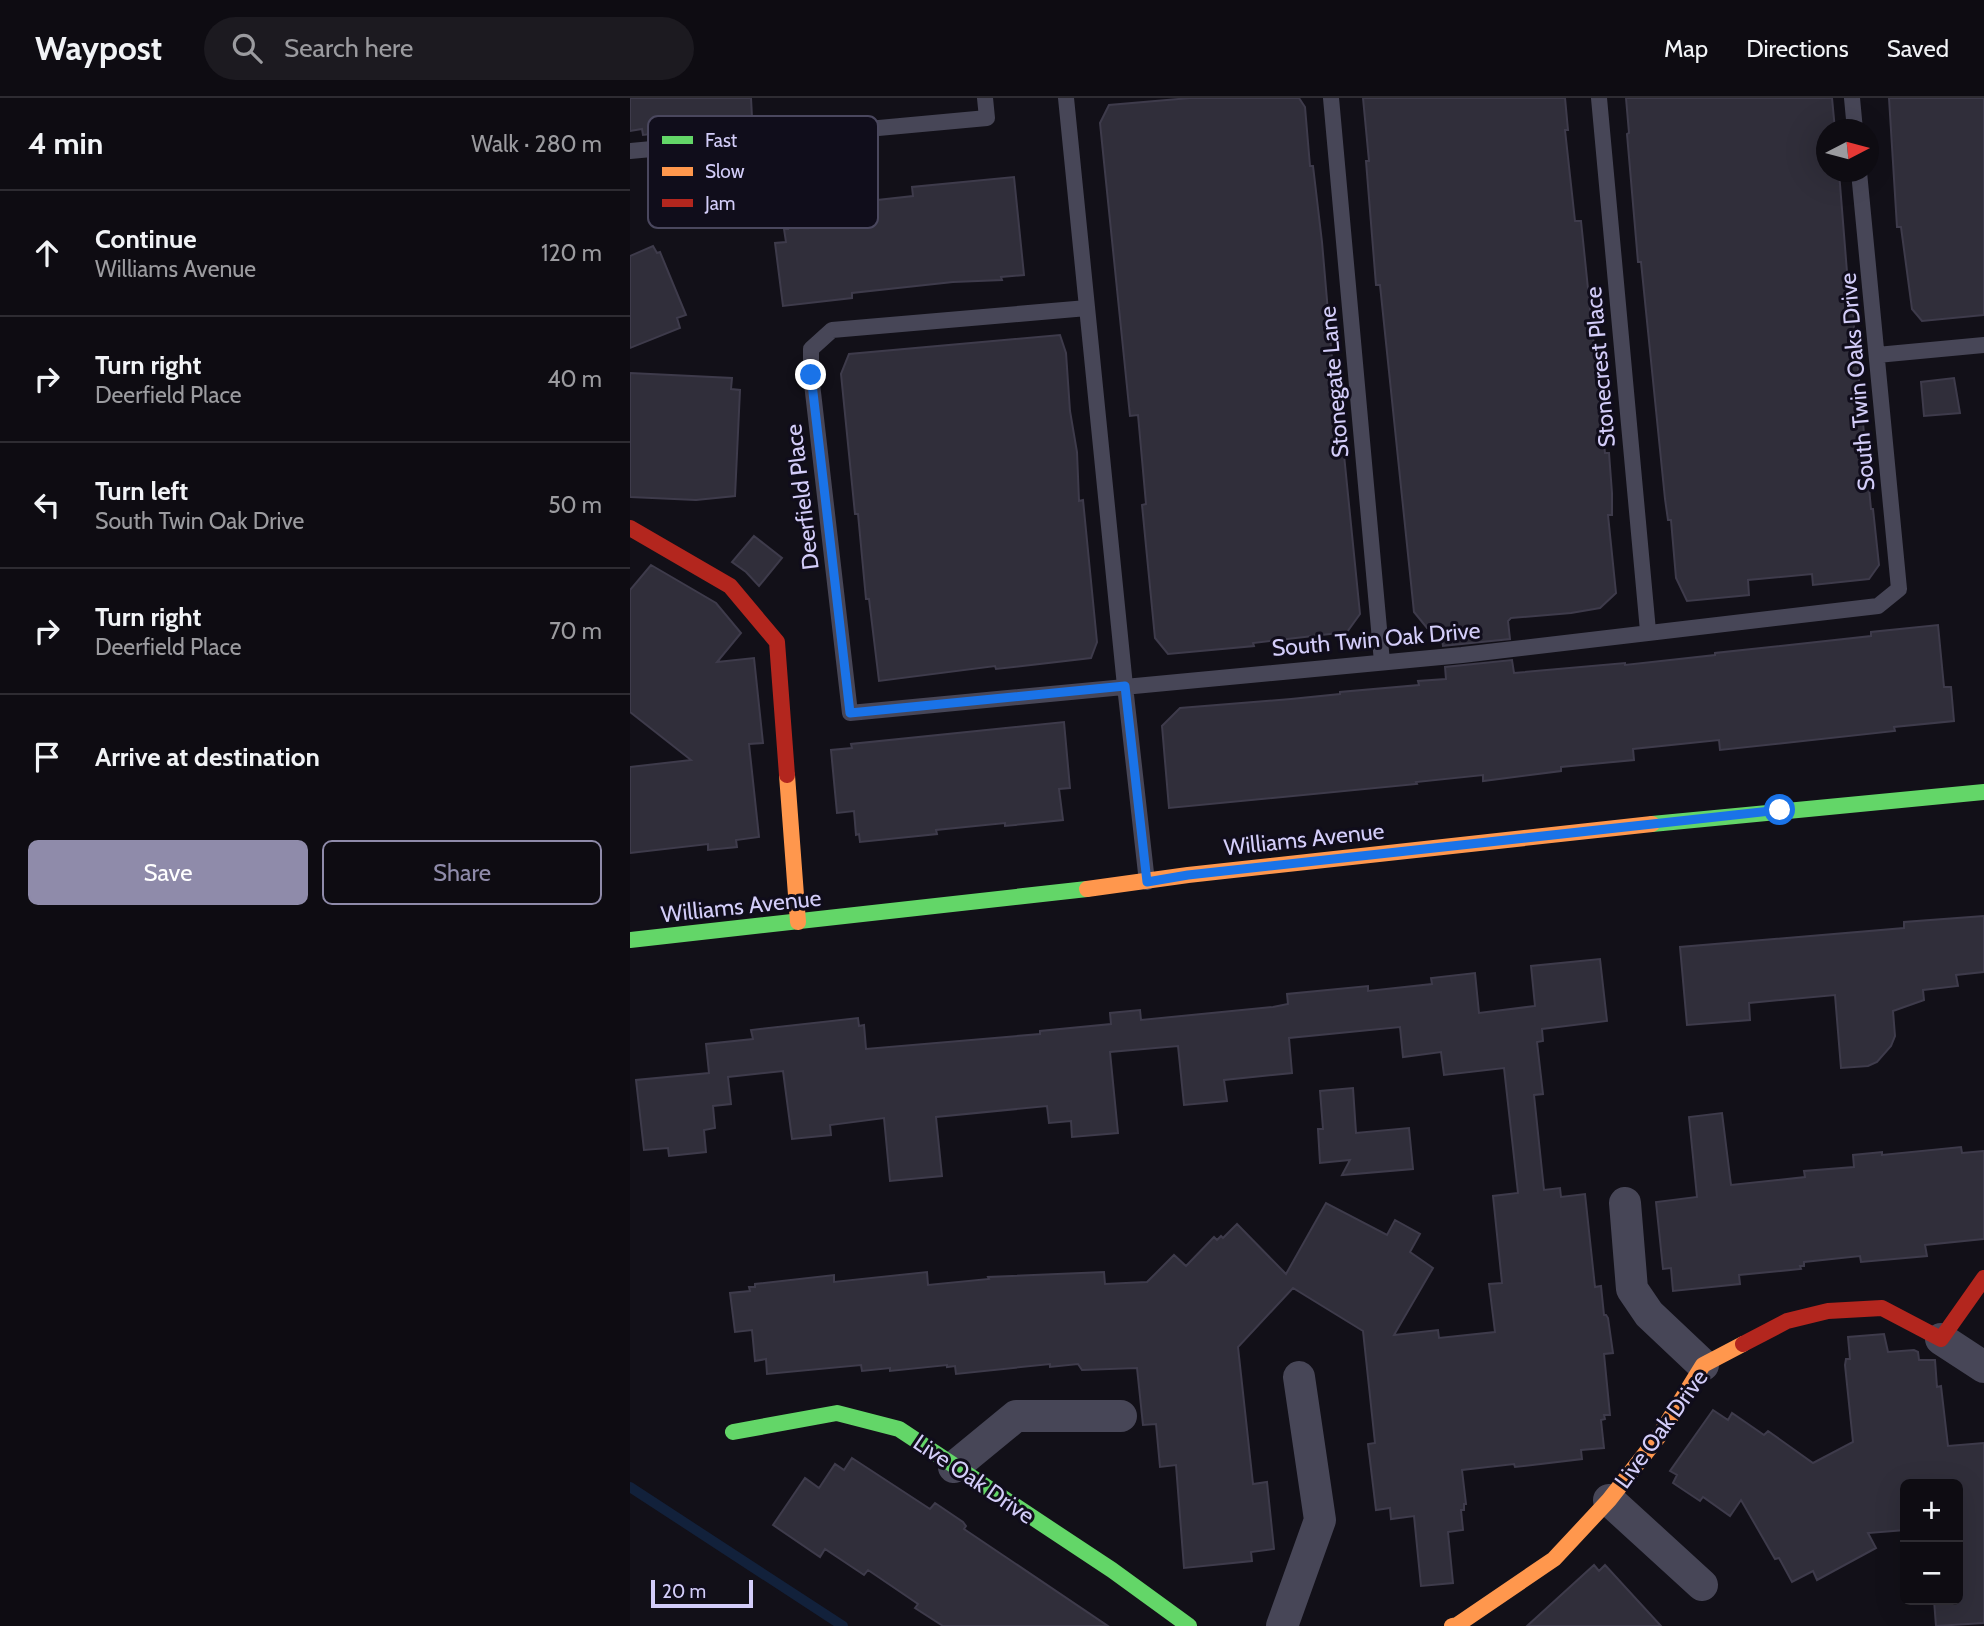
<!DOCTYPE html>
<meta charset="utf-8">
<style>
:root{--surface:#0e0c12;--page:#1c1a20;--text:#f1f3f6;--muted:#9b9b9f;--line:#2e2c32;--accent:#8f8baa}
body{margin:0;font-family:Cabin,sans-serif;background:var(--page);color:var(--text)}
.controls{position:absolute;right:21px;bottom:21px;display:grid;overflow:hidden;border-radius:10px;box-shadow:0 7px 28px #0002}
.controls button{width:63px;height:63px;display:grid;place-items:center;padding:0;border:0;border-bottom:2px solid var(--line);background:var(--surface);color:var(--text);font:35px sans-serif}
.compass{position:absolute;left:1186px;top:21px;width:63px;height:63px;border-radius:50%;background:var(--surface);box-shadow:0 7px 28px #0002;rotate:84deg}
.scale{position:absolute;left:21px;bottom:18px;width:102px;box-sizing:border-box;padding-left:7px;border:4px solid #d3cdf9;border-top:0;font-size:19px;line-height:24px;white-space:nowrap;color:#d3cdf9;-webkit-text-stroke:5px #100d1b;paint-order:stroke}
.stop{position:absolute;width:21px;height:21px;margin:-16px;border:5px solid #1a73e8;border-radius:50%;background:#fff}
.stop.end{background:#1a73e8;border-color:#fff;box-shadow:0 2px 7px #0008}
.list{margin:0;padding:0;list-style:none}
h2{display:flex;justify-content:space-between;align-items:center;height:91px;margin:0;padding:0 28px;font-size:30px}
h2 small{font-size:23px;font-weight:400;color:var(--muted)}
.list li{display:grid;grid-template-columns:46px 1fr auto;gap:21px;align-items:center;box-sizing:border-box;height:126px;padding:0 28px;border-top:2px solid var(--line)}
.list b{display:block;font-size:26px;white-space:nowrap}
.list p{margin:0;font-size:23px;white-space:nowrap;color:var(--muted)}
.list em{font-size:23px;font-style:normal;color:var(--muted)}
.actions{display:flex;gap:14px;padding:21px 28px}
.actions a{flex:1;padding:16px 0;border:2px solid var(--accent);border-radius:10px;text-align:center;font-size:24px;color:var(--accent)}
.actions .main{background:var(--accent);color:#fff}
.icon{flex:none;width:38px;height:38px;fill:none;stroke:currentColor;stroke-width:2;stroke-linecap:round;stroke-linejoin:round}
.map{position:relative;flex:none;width:1354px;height:1528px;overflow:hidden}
header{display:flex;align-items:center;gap:42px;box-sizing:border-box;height:98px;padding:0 35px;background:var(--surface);border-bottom:2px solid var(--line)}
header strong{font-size:33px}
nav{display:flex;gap:38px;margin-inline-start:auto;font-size:24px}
.search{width:490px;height:63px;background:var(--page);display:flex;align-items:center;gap:18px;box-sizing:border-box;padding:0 24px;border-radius:38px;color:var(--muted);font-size:26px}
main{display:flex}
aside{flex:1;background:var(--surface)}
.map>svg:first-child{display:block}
</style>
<header>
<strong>Waypost</strong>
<div class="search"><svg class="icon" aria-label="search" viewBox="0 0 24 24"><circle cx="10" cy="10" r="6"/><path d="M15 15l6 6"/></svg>Search here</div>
<nav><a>Map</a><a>Directions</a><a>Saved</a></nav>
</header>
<main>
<aside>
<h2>4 min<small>Walk · 280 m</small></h2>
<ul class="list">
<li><svg class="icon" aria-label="ahead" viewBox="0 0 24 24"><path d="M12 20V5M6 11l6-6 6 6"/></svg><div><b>Continue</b><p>Williams Avenue</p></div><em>120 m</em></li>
<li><svg class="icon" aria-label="right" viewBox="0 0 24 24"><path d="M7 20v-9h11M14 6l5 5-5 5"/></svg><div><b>Turn right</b><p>Deerfield Place</p></div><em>40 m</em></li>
<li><svg class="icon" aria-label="left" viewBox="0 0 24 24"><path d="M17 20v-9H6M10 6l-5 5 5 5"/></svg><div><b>Turn left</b><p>South Twin Oak Drive</p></div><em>50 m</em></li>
<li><svg class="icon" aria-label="right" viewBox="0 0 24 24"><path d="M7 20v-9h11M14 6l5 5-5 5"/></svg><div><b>Turn right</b><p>Deerfield Place</p></div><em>70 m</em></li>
<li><svg class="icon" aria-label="arrive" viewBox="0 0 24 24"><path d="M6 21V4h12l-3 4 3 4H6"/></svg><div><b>Arrive at destination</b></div></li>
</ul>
<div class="actions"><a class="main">Save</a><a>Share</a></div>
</aside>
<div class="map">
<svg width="1354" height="1528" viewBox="0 0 1354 1528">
<rect width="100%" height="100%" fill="#121018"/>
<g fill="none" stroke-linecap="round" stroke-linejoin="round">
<path stroke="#12213b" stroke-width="10" d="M0 1389 213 1528"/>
</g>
<path fill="#302e3a" stroke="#3e3b4b" stroke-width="2" d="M0 0H121L122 19 56 26 57 32 13 37 12 31 0 33Z
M560 0H669L675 9 680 68H683L692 144 706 307H709L730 516 717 534 623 545 624 548 538 556 525 540 512 407 516 406 508 317 500 318 470 25 479 7Z
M733 0H935L938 32H935L945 123H951L975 355H979L982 395V417H978L986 495 970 510 941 515 881 520 878 523 880 541 813 548 810 528 797 530 784 514 750 187H746L736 63H739Z
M996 0H1202L1205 32H1196V74H1209L1217 174H1219L1241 411H1243L1249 467 1239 481 1183 487 1182 476 1118 482 1119 497 1057 503 1046 480 1041 422H1038L1035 401 1011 164H1008L997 36 999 35Z
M1259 0H1354V217L1292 223 1282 211 1271 129H1267Z
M384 79 394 177 371 179 372 182 323 184 222 195V200L153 208 145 145 156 144 154 131H158L155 110 210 103 211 106 283 98 282 89Z
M23 148 27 155 30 154 56 217 47 220 50 230 0 250V158Z
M430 237 436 255 440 313 447 354 449 403 453 402 467 544 461 560 366 571 365 568 249 583 239 501H236L228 416H225L211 276 219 256Z
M0 275 102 280 101 291 110 292 105 398 66 402 0 399Z
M1324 280 1330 315 1294 318 1291 284Z
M124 438 152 460 129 488 116 474 102 464Z
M21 467 86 505 111 535 87 564 124 560 133 645 119 646 129 739 106 742 107 749 78 752V746L0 755V669L61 662 0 614V492Z
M1308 527 1314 589H1321L1324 623 1264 629 1265 633 1090 652 1089 642 1003 651 1004 662 931 669V673L853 683V677L786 684 787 686 539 710 532 628 550 610 661 601 710 596V594L789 587 788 583 816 581 815 569 882 562 884 575 995 565V567L1085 557V555L1241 538V534Z
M434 624 440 690 429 691 433 722 375 728V725L306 732 307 736 230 744 229 736 226 737 224 713 207 715 201 652 222 650 221 646Z
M1354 818V874L1326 877 1328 888 1293 892 1294 902 1263 913 1265 938 1261 948 1247 964 1238 968 1211 970 1205 897 1119 905 1120 922 1057 927 1050 849 1274 830V824Z
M970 861 977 923 912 931 913 943 907 944 913 996 904 997 914 1092 930 1090 931 1099 955 1096 965 1189 971 1188 974 1217H976L978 1220 983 1255 974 1256 980 1317H974L975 1321 971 1322 974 1350 951 1352 952 1361 885 1369 884 1366 832 1372 836 1406H834V1412H831L833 1432 818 1434 823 1485 791 1488 784 1418 761 1421 760 1410 746 1412 738 1346 745 1345 733 1233 663 1190 608 1249 623 1386 637 1384 644 1451 621 1454 622 1463 554 1470 546 1367 530 1369 526 1326 513 1327 507 1270 452 1272 448 1266 420 1269V1266L326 1276 325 1268 317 1269V1267L260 1273V1270L232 1273 231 1267 137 1276 136 1261 125 1263 122 1232 105 1234 100 1195 120 1193 119 1189H125V1186L204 1177V1184L297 1174 298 1187 359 1181 358 1179 474 1174 475 1186 517 1184 544 1157 556 1168 584 1139 587 1142 591 1138 593 1140 607 1126 656 1176 696 1105 757 1137 765 1122 790 1136 780 1154 803 1170 764 1237 808 1232 809 1240 865 1234 859 1186 872 1185 863 1098 888 1095 874 970 814 977 811 954 773 959 770 929 659 940 662 975 594 982 597 1003 554 1007 548 948 480 954 488 1035 442 1039 441 1023 419 1025 417 1008 306 1019 312 1078 260 1083 254 1020 200 1027 201 1037 162 1041 153 973 98 979 101 1006 83 1008 85 1030 74 1032 76 1054 39 1058 38 1050 14 1052 6 982 79 975 76 946 123 941 121 932 228 920 229 928 234 927 236 951 410 936V933L481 926 480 915 510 912 511 922 643 909 658 906 657 896 738 888V893L802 886 801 880 845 875 849 915 905 908 901 868Z
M723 990 726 1035 779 1030 783 1071 712 1077 720 1062 690 1065 688 1031H693L690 993Z
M1092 1015 1101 1087 1175 1079 1174 1073 1224 1069 1223 1057 1252 1054V1057L1331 1049 1332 1055 1354 1053V1141L1295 1147 1297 1158 1231 1164 1230 1158 1174 1164V1168H1170L1171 1171 1109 1177 1110 1186 1043 1193 1041 1170 1033 1171 1026 1104 1067 1099 1059 1019Z
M1254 1236 1258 1254 1284 1252 1288 1254 1289 1262H1305L1307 1289 1311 1288 1318 1348 1354 1345V1525L1306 1528 1304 1502H1328V1386H1275V1432L1238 1435 1246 1450 1187 1482 1183 1473 1162 1484 1149 1460 1145 1461 1111 1402 1100 1418 1073 1399 1070 1403 1043 1385 1047 1377 1040 1373 1083 1312 1098 1322 1102 1315 1134 1337 1138 1333 1183 1365 1223 1344 1215 1267 1216 1261H1220L1218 1239Z
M222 1360 300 1411 305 1405 333 1424 336 1428 334 1431 478 1528H313L285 1510 288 1506 238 1472 234 1477 195 1451 190 1459 143 1427 175 1380 189 1390 205 1366 214 1372Z
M964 1467 969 1473 975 1467 1031 1528H897Z"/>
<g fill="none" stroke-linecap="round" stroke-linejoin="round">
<path stroke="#474657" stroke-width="16" d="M436 0 495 588 517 784
M701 0 752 564
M969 0 1018 533
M1222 0 1225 32
M0 53 357 20 355 0
M457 210 202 232 181 251V277L220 615 832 557 1248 508 1269 491 1229 74
M1247 257 1354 247"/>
<path stroke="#474657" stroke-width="32" d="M995 1105 1002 1191 1019 1216 1073 1267
M1311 1241 1354 1269
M324 1369 386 1318H491
M979 1402 1072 1487
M652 1528 690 1422 669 1279"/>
<path stroke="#63d668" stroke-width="16" d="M1022 726 1354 694
M0 842 457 791
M103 1334 207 1315 269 1331 482 1472 559 1528"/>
<path stroke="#ff974d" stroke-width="16" d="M157 677 168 824
M457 791 558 777 1022 726
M822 1528 827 1527 924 1461 979 1402 1029 1338 1073 1267 1113 1246"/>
<path stroke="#b3261e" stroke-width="16" d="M0 430 100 488 147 544 157 677
M1113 1246 1157 1223 1198 1213 1252 1210 1311 1241 1354 1180"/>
</g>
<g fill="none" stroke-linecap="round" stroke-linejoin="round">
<path stroke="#1a73e8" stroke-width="9" d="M181 277 220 615 495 588 517 784 558 777 1150 712"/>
</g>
<g text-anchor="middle" stroke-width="6" stroke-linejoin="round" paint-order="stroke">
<g font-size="23" fill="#d3cdf9" stroke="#100d1b">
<text transform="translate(970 269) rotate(-95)" y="8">Stonecrest Place</text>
<text transform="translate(704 284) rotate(-95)" y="8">Stonegate Lane</text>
<text transform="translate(1227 284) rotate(-95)" y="8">South Twin Oaks Drive</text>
<text transform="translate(172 399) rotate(-97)" y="8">Deerfield Place</text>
<text transform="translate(746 541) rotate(-5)" y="8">South Twin Oak Drive</text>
<text transform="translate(674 741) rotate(-6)" y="8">Williams Avenue</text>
<text transform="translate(111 808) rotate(-6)" y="8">Williams Avenue</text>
<text transform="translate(1031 1331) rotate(-54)" y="8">Live Oak Drive</text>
<text transform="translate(344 1381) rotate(34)" y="8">Live Oak Drive</text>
</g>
</g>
<rect x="18" y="18" width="230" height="112" rx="10" fill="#100d1b" stroke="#4a475e" stroke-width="2"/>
<rect x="32" y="38" width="31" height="8" fill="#63d668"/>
<rect x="32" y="69" width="31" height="9" fill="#ff974d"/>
<rect x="32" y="101" width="31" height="8" fill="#b3261e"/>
<g font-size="19" fill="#d3cdf9">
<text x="75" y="49">Fast</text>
<text x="75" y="80">Slow</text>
<text x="75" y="112">Jam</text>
</g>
</svg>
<div class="controls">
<button>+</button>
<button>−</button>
</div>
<svg class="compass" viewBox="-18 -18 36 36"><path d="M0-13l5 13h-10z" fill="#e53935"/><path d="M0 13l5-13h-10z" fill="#9b9b9f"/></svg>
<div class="scale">20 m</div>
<div class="stop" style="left:1150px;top:712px"></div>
<div class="stop end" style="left:181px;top:277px"></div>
</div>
</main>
